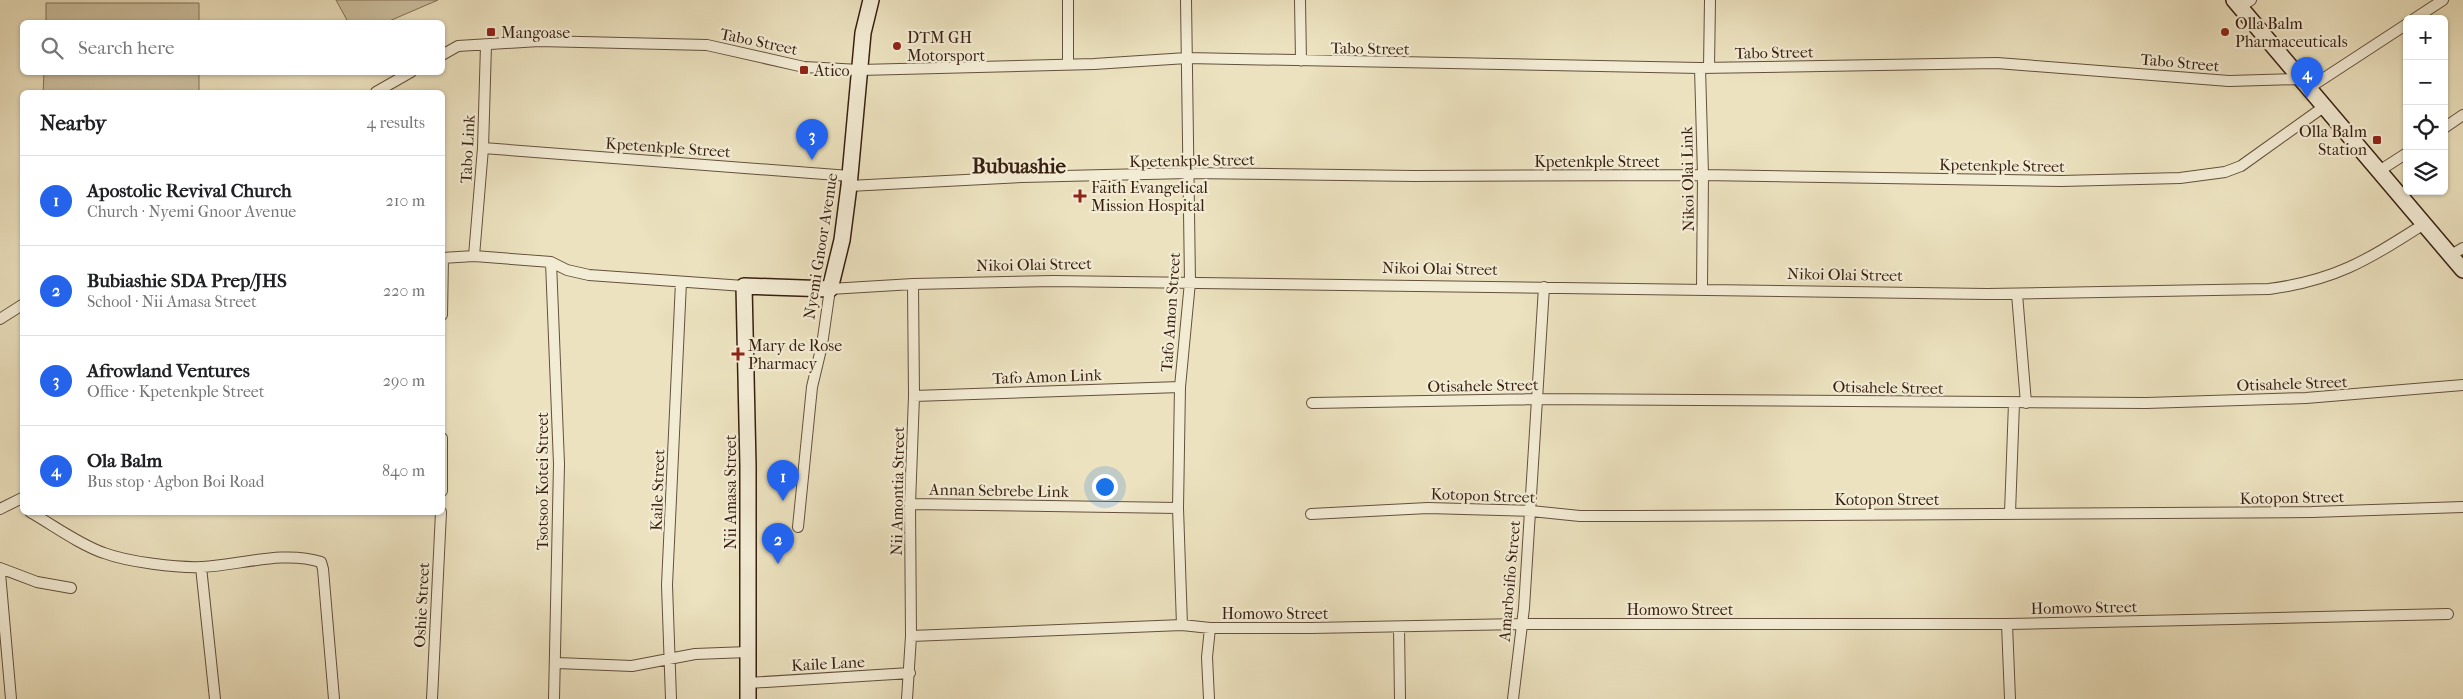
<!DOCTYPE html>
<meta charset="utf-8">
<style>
:root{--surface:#fff;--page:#f6f6f6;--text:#202124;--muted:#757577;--line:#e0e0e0;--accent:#2563eb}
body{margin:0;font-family:"IM FELL French Canon",serif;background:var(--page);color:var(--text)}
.controls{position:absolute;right:15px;top:15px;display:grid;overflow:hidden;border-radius:8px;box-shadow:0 1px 4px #0004}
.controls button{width:45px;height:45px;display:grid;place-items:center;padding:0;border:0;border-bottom:1px solid var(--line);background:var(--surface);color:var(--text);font:25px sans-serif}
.you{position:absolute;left:1104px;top:486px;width:18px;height:18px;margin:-12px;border:4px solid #fff;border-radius:50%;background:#1a73e8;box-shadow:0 0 0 8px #1a73e833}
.badge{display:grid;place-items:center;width:32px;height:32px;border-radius:50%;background:var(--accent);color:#fff;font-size:16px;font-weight:700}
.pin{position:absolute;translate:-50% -41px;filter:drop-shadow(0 1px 2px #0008)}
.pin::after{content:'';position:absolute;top:26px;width:18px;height:15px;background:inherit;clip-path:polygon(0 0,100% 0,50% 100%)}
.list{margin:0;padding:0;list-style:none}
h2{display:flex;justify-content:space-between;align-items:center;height:65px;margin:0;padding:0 20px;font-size:21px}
h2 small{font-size:16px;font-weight:400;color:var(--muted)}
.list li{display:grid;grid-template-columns:32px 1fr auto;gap:15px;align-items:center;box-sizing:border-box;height:90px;padding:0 20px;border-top:1px solid var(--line)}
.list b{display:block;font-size:19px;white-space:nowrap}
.list p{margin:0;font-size:16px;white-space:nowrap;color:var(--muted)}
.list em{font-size:16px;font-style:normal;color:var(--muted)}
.icon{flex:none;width:28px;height:28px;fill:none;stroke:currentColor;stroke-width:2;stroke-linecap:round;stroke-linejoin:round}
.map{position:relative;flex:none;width:2463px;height:699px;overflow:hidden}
.search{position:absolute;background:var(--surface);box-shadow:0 1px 4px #0004;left:20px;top:20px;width:425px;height:55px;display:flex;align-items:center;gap:12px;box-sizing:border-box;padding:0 18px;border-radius:8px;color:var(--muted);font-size:19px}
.panel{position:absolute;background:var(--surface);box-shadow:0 1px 4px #0004;left:20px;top:90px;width:425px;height:425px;border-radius:8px}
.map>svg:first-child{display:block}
</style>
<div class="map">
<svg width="2463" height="699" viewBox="0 0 2463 699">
<rect width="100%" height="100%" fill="#ece2bf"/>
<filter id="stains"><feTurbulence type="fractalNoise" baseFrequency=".004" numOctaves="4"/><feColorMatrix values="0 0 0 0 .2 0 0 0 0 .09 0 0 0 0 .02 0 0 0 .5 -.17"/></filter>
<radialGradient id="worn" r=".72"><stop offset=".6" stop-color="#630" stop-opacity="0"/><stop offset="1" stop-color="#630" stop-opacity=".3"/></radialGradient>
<path fill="#cdc1a1" stroke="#827058" d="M336 0H438L387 22H348Z
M46 3H199V22H46Z
M44 73H199V92H43Z"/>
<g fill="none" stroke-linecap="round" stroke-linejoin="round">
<defs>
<path id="street" d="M1300 0 1301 61
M2240 7 2251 0
M2414 19 2443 0
M442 55 458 46 539 41 707 45 804 67 860 70 1094 64 1187 58 1700 68 1997 63 2229 81 2301 79
M1068 64V0
M1700 68 1703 175 1702 289
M1709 68 1710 0
M2309 88 2407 24
M376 92 411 72
M2444 128 2463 115
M483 148 850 176
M2379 171 2407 153
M849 186 1022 177 1188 173 1414 176 1703 175 2061 181 2180 178 2225 172 2241 166 2325 106
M2451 255 2463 248
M474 256 483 148 486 45
M442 258 474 256 551 262 567 270 589 275 744 286
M551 262 559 464 554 699
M2017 294 2026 403
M442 315 443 258
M0 319 22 305
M914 396 1180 387
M1312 403 1538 399 2146 403 2306 398 2463 385
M442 438V491
M910 504 1178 508
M0 509 22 498
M30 512C53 525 80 545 104 553 128 562 177 568 202 567 240 565 284 550 321 562L323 569 334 699
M2010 513 2014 403
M1311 514 1428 508 1531 511 1580 516H1636L2312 512 2463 507
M798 527 812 387 822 345 830 289 913 284 1053 281 1987 294 2269 289C2337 280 2367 260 2424 224
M201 567 215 699
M0 568 37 582 71 588
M0 573 11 699
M2007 624 2010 699
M1182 625 1178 508 1180 387 1190 282 1186 0
M1399 627 1400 699
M911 636 1182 625 1210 628H1311L1521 624H2007L2448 614
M557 663 632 666 695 654 748 652
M748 683 910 673
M432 699 441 512
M671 699 667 585 681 282
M907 699 911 636 910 504 914 396 913 284
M1209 699 1207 657 1210 628
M1513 699 1524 608 1544 287"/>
<path id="secondary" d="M2234 0 2463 270
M748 699V466L744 286 830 289 842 240 849 186 863 33 871 0"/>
</defs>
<use href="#street" stroke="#64503c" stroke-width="12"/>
<use href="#secondary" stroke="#371f10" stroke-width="18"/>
<use href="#street" stroke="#f3ecd5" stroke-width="10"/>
<use href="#secondary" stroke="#f3ecd5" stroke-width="15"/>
</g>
<g fill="#8f2418" stroke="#f3ecd5" stroke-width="2">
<rect x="486" y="27" width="10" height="10" rx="2.5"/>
<circle cx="2225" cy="32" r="5"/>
<circle cx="897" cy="46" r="5"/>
<rect x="799" y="65" width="10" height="10" rx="2.5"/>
<rect x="2372" y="135" width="10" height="10" rx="2.5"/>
<path d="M1077.5 188.5h5v5h5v5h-5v5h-5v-5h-5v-5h5z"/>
<path d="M735.5 346.5h5v5h5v5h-5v5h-5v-5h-5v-5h5z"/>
</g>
<g text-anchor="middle" stroke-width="4.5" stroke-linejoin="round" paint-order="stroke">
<g font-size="16" fill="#371f10" stroke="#f3ecd5" text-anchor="start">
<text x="2235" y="29">Olla Balm<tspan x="2235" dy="18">Pharmaceuticals</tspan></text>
<text x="501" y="38">Mangoase</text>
<text x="907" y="43">DTM GH<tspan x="907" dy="18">Motorsport</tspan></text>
<text x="814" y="76">Atico</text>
<text x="2367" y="137" text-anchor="end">Olla Balm<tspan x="2367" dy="18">Station</tspan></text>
<text x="1091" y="193">Faith Evangelical<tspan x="1091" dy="18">Mission Hospital</tspan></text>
<text x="748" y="351">Mary de Rose<tspan x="748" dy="18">Pharmacy</tspan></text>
</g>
<g font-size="16" fill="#371f10" stroke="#f3ecd5">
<text transform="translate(759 41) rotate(12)" y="6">Tabo Street</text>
<text transform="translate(1370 48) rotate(1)" y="6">Tabo Street</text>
<text transform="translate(1774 52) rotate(-1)" y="6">Tabo Street</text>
<text transform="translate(2180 62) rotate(5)" y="6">Tabo Street</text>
<text transform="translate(668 147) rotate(4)" y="6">Kpetenkple Street</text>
<text transform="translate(467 149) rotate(-87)" y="6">Tabo Link</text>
<text transform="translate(1192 160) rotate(-1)" y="6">Kpetenkple Street</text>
<text x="1597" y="167">Kpetenkple Street</text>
<text transform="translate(2002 165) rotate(1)" y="6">Kpetenkple Street</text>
<text transform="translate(1687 179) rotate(-91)" y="6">Nikoi Olai Link</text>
<text transform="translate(820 246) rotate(-81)" y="6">Nyemi Gnoor Avenue</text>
<text transform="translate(1034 264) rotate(-1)" y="6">Nikoi Olai Street</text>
<text transform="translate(1440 268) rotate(1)" y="6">Nikoi Olai Street</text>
<text transform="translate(1845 274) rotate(1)" y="6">Nikoi Olai Street</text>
<text transform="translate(1170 312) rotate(-86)" y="6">Tafo Amon Street</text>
<text transform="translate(1047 376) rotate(-2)" y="6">Tafo Amon Link</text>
<text transform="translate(2292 383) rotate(-2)" y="6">Otisahele Street</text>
<text transform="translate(1483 385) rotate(-1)" y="6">Otisahele Street</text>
<text transform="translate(1888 387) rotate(1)" y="6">Otisahele Street</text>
<text transform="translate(542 481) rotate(-90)" y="6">Tsotsoo Kotei Street</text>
<text transform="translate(657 490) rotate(-88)" y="6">Kaile Street</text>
<text transform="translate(999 490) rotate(1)" y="6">Annan Sebrebe Link</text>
<text transform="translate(897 491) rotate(-89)" y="6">Nii Amontia Street</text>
<text transform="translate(730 492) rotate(-90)" y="6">Nii Amasa Street</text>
<text transform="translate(1483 495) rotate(2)" y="6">Kotopon Street</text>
<text transform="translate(2292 497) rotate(-1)" y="6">Kotopon Street</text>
<text x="1887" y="505">Kotopon Street</text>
<text transform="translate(1509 581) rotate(-85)" y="6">Amarboifio Street</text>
<text transform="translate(421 605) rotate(-87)" y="6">Oshie Street</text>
<text transform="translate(2084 607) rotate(-1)" y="6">Homowo Street</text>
<text x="1680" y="615">Homowo Street</text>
<text x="1275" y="619">Homowo Street</text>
<text transform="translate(828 663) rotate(-3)" y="6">Kaile Lane</text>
</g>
<g font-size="21" font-weight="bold" fill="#371f10" stroke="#f3ecd5">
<text x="1019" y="173">Bubuashie</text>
</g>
</g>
<rect width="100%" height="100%" filter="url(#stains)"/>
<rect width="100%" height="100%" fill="url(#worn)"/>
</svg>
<div class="controls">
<button>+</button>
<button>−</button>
<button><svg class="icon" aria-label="locate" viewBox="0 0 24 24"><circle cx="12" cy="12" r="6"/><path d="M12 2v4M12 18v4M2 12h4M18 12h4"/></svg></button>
<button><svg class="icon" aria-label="layers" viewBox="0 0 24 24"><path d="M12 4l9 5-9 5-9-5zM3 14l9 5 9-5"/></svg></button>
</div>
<div class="you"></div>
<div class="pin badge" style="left:783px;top:501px">1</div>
<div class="pin badge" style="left:778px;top:564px">2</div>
<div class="pin badge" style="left:812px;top:160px">3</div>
<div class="pin badge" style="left:2307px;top:98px">4</div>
<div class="search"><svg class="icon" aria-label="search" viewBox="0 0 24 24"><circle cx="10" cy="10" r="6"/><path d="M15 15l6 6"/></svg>Search here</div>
<section class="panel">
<h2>Nearby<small>4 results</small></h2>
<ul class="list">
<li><span class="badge">1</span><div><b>Apostolic Revival Church</b><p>Church · Nyemi Gnoor Avenue</p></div><em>210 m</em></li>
<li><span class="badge">2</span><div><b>Bubiashie SDA Prep/JHS</b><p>School · Nii Amasa Street</p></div><em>220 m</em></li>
<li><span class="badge">3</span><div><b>Afrowland Ventures</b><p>Office · Kpetenkple Street</p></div><em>290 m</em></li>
<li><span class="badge">4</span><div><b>Ola Balm</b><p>Bus stop · Agbon Boi Road</p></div><em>840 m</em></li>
</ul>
</section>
</div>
